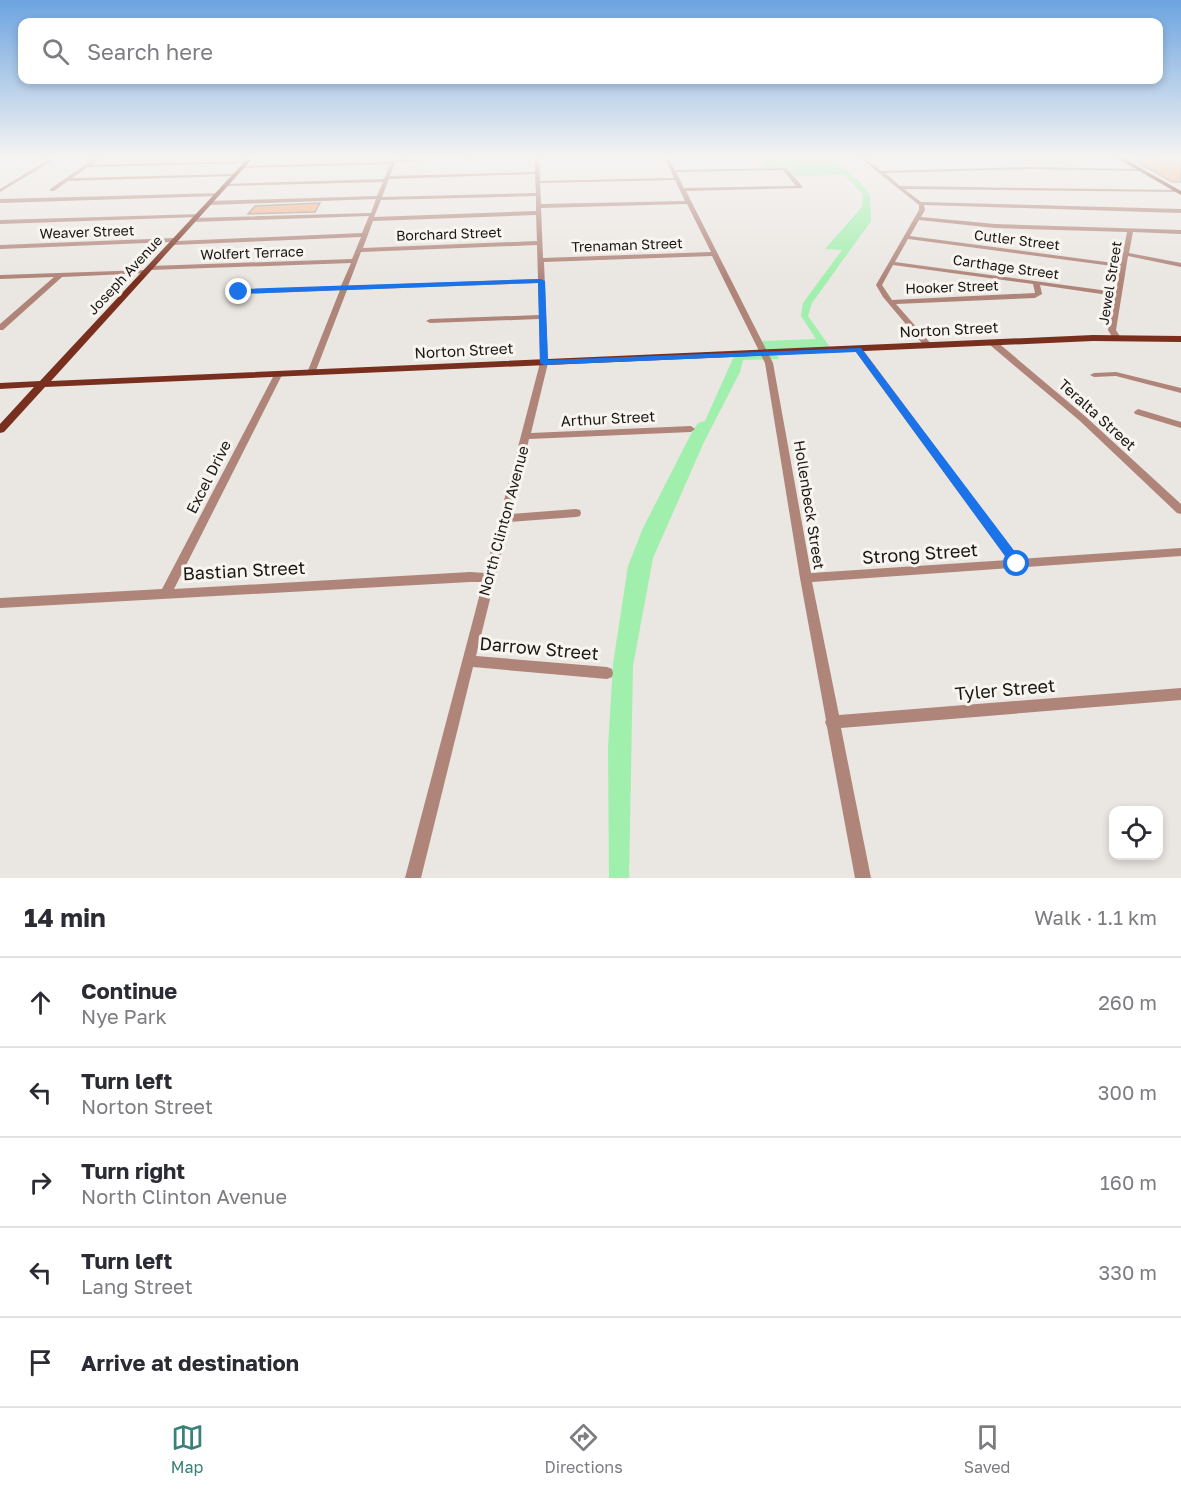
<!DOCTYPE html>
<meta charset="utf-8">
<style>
:root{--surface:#fff;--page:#f2f2f3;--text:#2b2b33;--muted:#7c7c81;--line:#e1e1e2;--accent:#3a817a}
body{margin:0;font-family:"Golos Text",sans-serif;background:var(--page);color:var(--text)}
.controls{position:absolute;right:18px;bottom:18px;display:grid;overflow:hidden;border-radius:12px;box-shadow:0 3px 9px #0003}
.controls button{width:54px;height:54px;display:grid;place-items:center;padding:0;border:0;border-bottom:2px solid var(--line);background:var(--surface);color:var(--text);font:30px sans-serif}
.stop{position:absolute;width:18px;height:18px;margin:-14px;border:4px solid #1a73e8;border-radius:50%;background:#fff}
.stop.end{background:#1a73e8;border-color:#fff;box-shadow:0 2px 6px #0008}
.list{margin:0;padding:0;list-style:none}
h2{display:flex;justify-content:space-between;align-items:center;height:78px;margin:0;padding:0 24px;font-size:26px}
h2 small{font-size:20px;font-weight:400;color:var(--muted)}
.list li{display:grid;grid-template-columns:39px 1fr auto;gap:18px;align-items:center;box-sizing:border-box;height:90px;padding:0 24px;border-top:2px solid var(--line)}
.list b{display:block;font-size:22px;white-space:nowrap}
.list p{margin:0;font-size:20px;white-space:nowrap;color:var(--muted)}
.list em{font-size:20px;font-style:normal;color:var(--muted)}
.icon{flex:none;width:33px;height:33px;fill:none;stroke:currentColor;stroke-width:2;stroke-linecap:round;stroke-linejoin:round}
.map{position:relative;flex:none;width:1181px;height:878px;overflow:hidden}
.search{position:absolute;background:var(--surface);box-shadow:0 3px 9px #0003;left:18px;right:18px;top:18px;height:66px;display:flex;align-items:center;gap:15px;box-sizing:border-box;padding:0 21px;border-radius:12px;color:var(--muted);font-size:22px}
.sheet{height:528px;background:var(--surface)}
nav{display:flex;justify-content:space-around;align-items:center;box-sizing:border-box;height:84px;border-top:2px solid var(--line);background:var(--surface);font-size:16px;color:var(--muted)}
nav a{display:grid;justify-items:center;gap:3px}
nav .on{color:var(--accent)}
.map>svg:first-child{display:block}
</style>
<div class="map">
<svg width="1181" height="878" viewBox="0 0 1181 878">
<rect width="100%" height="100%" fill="#eae6e2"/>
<path fill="#a0efac" d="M757 157H830L861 183 870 195 871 221 812 303 808 316 832 350 775 353 779 359 743 360 740 372 704 442 653 558 633 666 629 878H609L608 747 613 664 628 566 643 528 691 434 698 423 705 421 735 354 764 353 759 341 816 339 801 316 803 303 842 250 825 249 862 207 863 194 844 175 795 176 787 167 766 168Z"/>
<path fill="#f4af83" stroke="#9c9794" stroke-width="1.5" d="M1128 157 1181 159V182H1172Z
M320 203 315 212 248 214 255 206Z"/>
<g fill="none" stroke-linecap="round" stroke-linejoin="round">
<path fill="#af8479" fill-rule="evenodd" d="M69 157 55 159 0 192V189L50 159 0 160V158Z
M97 157H102L92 165 247 161 249 162 247 163 88 167 72 178 235 174 237 175 235 176 68 181 54 191H50V189Z
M393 157H397L396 160 521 157 395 162 390 176 535 172V157H539L540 181 674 178 664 157H668L675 170 786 168 802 186V188L686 191 773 363 811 573 1008 560 855 351V347H861L1019 559 1181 548V556L812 582 839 715 1181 688V700L841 728 871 878H855L827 727 825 722 826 720 800 578 765 363 712 256 544 262 548 363 531 433 691 426 695 429 691 432 529 439 511 514 576 509 580 510 581 513 580 516 576 517 509 522 476 656 607 667 612 669 613 673 612 677 607 679 473 667 421 878H405L483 582H470L0 608V598L162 589 274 375 278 373 282 375 174 589 470 572 485 573 540 363 539 319 430 323 426 321 430 319 539 315 538 283 347 290 315 373 311 375 307 373 340 290 239 294 236 292 239 290 341 286 351 263 150 270 147 268 150 266 352 259 361 237 173 245 171 244V242L0 249V245L175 238 177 239V241L362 233 369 216 193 222 190 220 193 218 371 213 376 199 210 205 207 203 210 201 377 196 383 182 226 186 224 185 226 184 384 179 390 164 242 168 240 167 242 166 391 162ZM783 170 796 186 684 188 676 172ZM535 174 536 193 382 197 389 179ZM675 180 685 201 541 204 540 183ZM536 196V211L374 217 381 200ZM687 204 711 252 543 258 541 208ZM536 215 537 241 363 248 373 221ZM537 245 538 279 348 286 361 252Z
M859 157H864L881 171 1030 167 1143 169 1141 171 1030 169 885 173 900 186 1179 190V192H1177L904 189 921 202 1181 209V213L924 205 925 210 921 217 995 224 1181 230V234L1133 232 1129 253 1181 263V267L1128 256 1116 330 1121 338 1117 340H1114L1108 330 1115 296 1040 285 1042 294 1035 298 896 304 933 346 932 348H926L883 297 876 285 919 210V205ZM919 220 995 228 1127 232 1121 264 910 236ZM908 239 1120 267 1116 292 895 262ZM893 265 1033 284 1035 293 892 300 882 285Z
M220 193V195L218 196 0 203V199Z
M200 214V216L198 217 0 224V220Z
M146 270 149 272 148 273 62 277 3 330H0V324L54 277 0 279V275Z
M990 341H996L1086 417 1181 504V514L1177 513 1080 421 990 345Z
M1116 372 1181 388V393L1116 376 1094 377 1090 375 1094 373Z
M1138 409 1181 422V428L1135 414 1134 412Z"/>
<path fill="#782f1e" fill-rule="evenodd" d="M249 157H254L51 381 1093 335 1181 336V342L1093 341 45 387 4 432 0 433V424L34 387 0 389V383L40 381Z
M1115 157H1121L1181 191V195Z"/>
</g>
<linearGradient id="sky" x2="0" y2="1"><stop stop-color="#6ca4e0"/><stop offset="0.56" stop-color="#f6f4f2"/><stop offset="1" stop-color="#f6f4f2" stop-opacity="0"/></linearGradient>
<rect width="1181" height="280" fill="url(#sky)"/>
<path fill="#1a73e8" d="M541 279 545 281 548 360 861 348 1022 561V567H1013L856 352 544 365 540 363 538 283 239 294 236 292 239 289Z"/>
<g text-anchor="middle" stroke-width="6" stroke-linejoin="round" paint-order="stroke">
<g font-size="14" fill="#1a1817" stroke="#f8f4ef">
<text transform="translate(87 232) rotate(-2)" y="5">Weaver Street</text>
<text transform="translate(449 234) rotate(-2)" y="5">Borchard Street</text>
<text transform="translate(1017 240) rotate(7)" y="5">Cutler Street</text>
<text transform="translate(627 245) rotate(-2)" y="5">Trenaman Street</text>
<text transform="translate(252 253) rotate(-2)" y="5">Wolfert Terrace</text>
<text transform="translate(1006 267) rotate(8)" y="5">Carthage Street</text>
<text transform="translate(125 275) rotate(-47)" y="5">Joseph Avenue</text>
<text transform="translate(1110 283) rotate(-81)" y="5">Jewel Street</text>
<text transform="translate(952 287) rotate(-2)" y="5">Hooker Street</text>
</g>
<g font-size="15" fill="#1a1817" stroke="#f8f4ef">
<text transform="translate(949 330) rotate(-3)" y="5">Norton Street</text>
<text transform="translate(464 351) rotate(-3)" y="5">Norton Street</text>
<text transform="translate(1097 415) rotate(42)" y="5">Teralta Street</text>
<text transform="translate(608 419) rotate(-3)" y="5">Arthur Street</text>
<text transform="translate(209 477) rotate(-63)" y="5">Excel Drive</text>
<text transform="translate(809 505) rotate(81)" y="5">Hollenbeck Street</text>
<text transform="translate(504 521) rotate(-75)" y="5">North Clinton Avenue</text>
</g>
<g font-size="18" fill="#1a1817" stroke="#f8f4ef">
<text transform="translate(920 554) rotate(-4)" y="6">Strong Street</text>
<text transform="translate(244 571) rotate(-3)" y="6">Bastian Street</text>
<text transform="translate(539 649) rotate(5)" y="6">Darrow Street</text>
<text transform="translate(1005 690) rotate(-5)" y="6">Tyler Street</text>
</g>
</g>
</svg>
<div class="controls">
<button><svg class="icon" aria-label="locate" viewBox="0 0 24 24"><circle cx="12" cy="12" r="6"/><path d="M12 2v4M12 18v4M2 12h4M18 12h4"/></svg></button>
</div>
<div class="stop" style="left:1017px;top:564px"></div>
<div class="stop end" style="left:239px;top:292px"></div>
<div class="search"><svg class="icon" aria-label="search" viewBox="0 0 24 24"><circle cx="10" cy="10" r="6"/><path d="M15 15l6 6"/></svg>Search here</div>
</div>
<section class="sheet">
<h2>14 min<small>Walk · 1.1 km</small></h2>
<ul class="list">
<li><svg class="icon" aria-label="ahead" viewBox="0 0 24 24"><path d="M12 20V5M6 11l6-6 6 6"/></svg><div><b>Continue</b><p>Nye Park</p></div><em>260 m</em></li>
<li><svg class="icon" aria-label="left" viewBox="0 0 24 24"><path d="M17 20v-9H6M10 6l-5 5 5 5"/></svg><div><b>Turn left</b><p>Norton Street</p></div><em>300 m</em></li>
<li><svg class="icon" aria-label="right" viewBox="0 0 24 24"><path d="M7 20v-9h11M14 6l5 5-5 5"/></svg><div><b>Turn right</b><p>North Clinton Avenue</p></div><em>160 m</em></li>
<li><svg class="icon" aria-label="left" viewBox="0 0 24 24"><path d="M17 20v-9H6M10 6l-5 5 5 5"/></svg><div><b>Turn left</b><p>Lang Street</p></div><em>330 m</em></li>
<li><svg class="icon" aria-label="arrive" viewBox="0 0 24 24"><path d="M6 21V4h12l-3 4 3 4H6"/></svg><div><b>Arrive at destination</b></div></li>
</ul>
</section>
<nav>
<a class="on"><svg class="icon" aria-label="map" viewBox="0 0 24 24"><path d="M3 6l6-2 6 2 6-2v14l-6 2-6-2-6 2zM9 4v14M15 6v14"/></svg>Map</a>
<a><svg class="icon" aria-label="directions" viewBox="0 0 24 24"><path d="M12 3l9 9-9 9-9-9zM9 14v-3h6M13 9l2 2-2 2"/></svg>Directions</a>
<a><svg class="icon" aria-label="saved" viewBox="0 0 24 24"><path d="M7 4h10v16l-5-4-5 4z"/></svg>Saved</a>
</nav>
